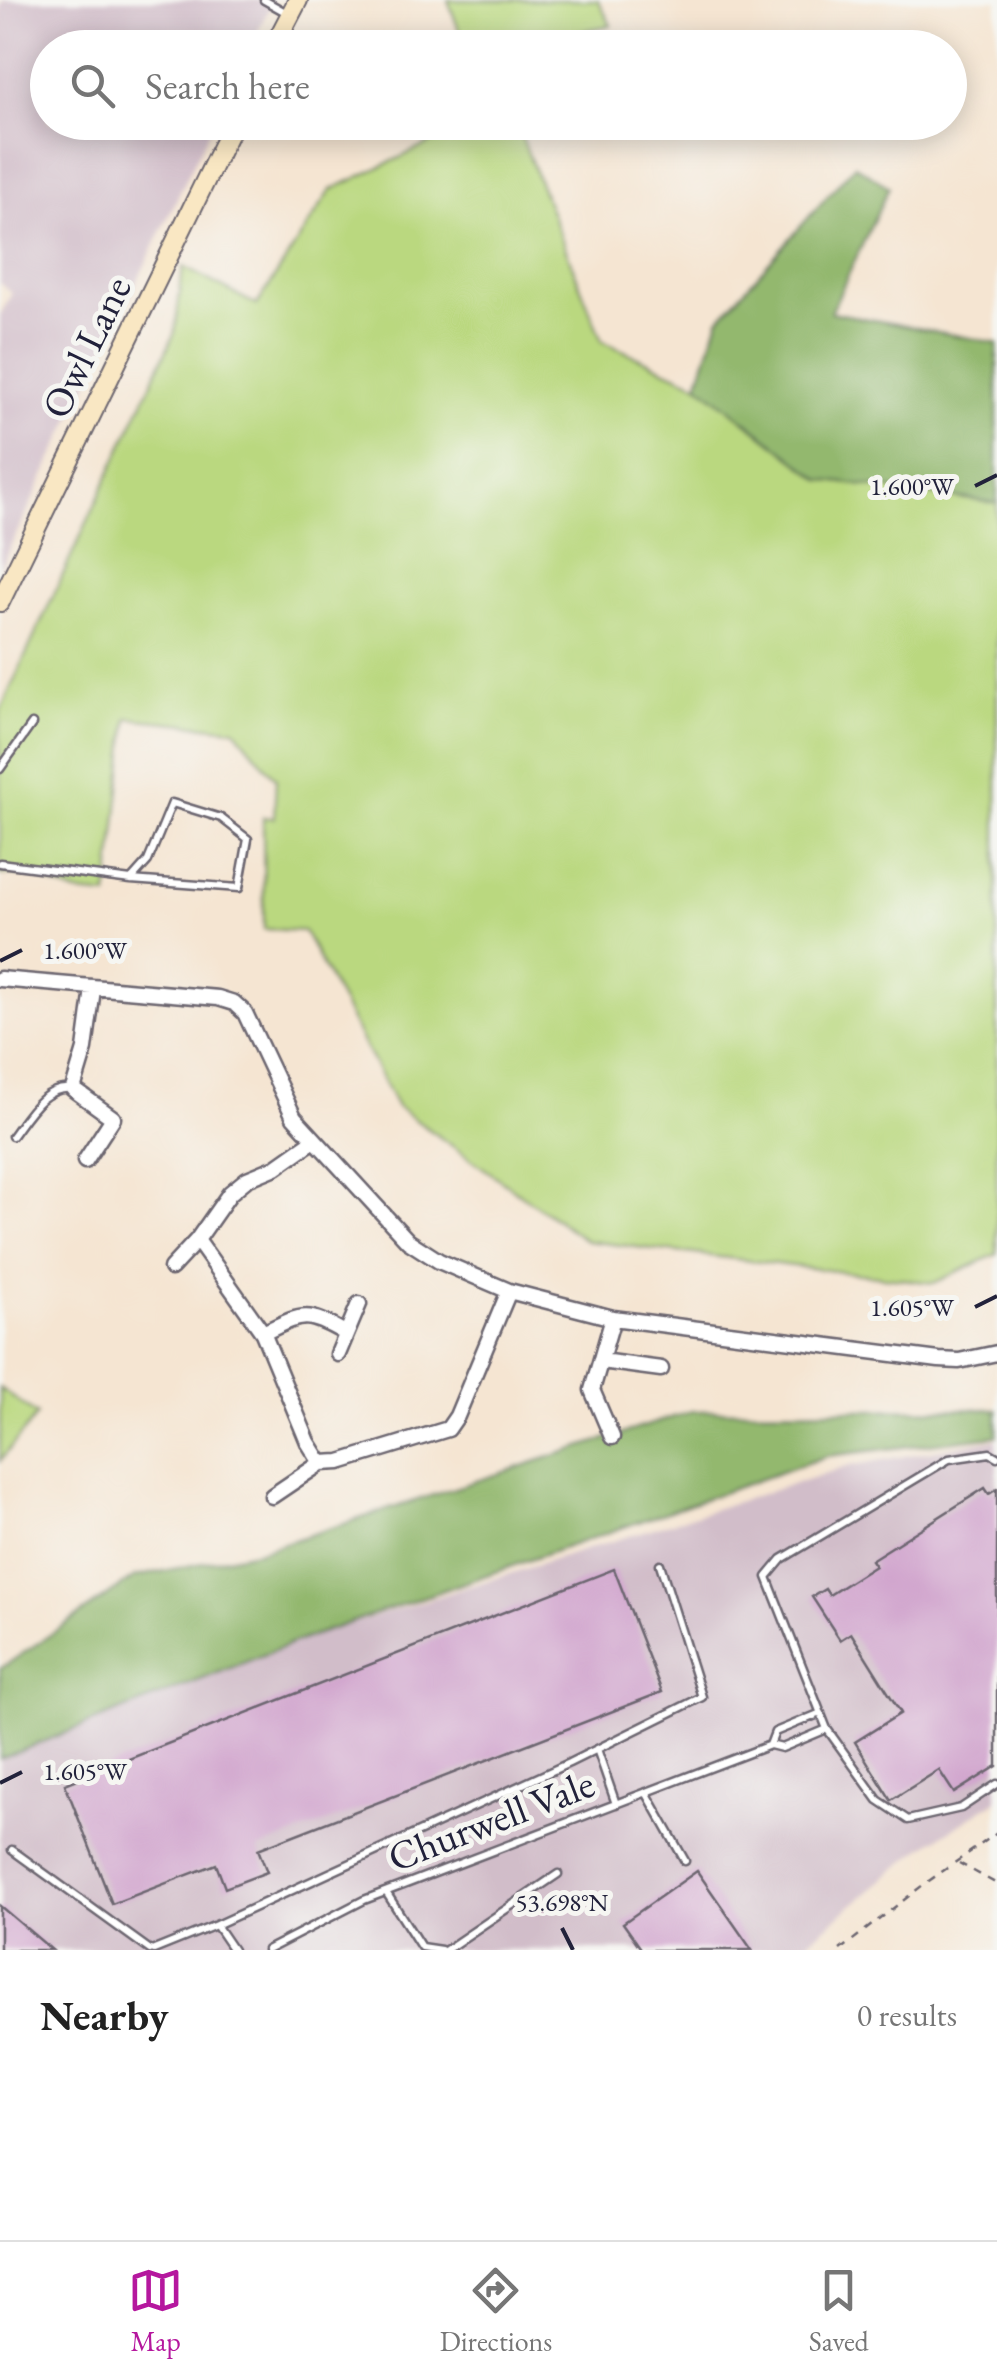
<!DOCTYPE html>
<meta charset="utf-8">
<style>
:root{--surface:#fff;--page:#f6f6f6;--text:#222;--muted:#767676;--line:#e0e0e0;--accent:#b5179e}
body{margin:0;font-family:"EB Garamond",serif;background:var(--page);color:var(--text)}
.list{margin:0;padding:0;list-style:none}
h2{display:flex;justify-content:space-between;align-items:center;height:130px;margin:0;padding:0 40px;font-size:42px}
h2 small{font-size:32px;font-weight:400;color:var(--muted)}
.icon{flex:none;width:55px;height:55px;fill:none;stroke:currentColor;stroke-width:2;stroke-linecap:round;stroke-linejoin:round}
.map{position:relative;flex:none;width:997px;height:1950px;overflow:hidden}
.search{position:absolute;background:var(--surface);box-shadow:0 5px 25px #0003;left:30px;right:30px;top:30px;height:110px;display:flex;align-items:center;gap:25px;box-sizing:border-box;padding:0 35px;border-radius:55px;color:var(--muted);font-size:38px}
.sheet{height:290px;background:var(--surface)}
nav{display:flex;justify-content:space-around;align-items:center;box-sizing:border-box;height:140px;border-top:2px solid var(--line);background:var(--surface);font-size:28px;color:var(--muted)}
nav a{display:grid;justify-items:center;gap:5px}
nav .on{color:var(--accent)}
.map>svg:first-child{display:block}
</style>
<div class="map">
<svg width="997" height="1950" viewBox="0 0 997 1950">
<rect width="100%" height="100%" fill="#f6f6f2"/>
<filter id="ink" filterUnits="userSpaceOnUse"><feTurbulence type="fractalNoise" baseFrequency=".01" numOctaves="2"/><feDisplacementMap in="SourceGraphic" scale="20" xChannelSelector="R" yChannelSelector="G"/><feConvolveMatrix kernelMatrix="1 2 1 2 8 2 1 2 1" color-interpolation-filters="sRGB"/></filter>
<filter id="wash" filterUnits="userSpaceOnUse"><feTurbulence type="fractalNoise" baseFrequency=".0048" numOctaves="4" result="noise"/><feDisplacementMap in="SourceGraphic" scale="40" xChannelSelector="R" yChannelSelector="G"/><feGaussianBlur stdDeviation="2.25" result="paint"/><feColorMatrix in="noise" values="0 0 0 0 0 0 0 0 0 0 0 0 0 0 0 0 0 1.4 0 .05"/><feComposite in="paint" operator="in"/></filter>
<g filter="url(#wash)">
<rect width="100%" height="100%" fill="#f5e5d2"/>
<path fill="#d1bdc9" d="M4 0H273L250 47 48 48V122L213 123 0 568V315L12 293 0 283V5Z
M997 1439V1800L918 1851 798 1950H0V1759L306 1638 850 1466Z"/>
<path fill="#bad87f" stroke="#6e7d5d" stroke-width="2.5" d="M448 0H598L611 25 505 47H465Z
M473 123H516L602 341 698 384 821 480 997 503V1254L934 1283 587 1241 397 1107 304 931 264 929 263 817 274 818 276 779 235 729 128 718 108 896 76 893 32 876 0 874V711L175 332 183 267 257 305 331 190Z
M0 1388 37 1415 0 1461Z"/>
<path fill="#93b86e" stroke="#5a6d54" stroke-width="2.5" d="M855 165 889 187 831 312 997 343V503L821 480 698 384 719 319Z
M997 1409V1436L827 1456 306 1638 0 1759V1669L135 1577 260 1551 692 1411Z"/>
<g id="blocks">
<path fill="#d1a6ce" d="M985 1488 989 1494 997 1489V1766L954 1793 939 1770 891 1800 855 1742 901 1713 851 1633 840 1640 812 1597 825 1589 829 1595 875 1566 871 1560Z
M614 1569 662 1692 258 1849 267 1872 225 1888 216 1864 112 1904 65 1784Z
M697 1871 752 1950H642L623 1923Z
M0 1906 52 1950H0Z"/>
</g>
</g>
<g filter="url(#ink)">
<use href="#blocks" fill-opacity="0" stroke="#6c6670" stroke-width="2.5"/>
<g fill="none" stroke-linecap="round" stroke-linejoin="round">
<defs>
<path id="service" d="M264 0 289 14
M0 769 32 724
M0 863 131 880 239 888 248 839 221 818 172 803 148 861 131 880
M12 1136C27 1116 44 1085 72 1089
M997 1457 990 1453 949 1459 782 1559 767 1577 827 1729 878 1800 908 1820 961 1808 997 1784
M770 1745 775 1732 821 1713
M597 1749 616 1804
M646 1792 685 1861
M12 1850 150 1950
M386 1892 421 1947 441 1950
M216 1925 569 1763 702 1697 660 1564
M154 1950 216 1925 233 1950
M267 1950 364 1900 770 1745 782 1748 827 1729
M446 1950 558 1874"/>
<path id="minor" d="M0 979 218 998 234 1003 245 1013 294 1117 408 1241 439 1261 509 1291 613 1318 939 1360 959 1361 997 1353
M313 1141 276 1167 247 1179 230 1193 197 1240 263 1333 308 1442 321 1463 340 1462 448 1429 457 1416 509 1291
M85 1161 113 1118 73 1089 85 1049 93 989
M171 1268 197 1240
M263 1333C303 1314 305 1310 345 1333
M338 1354 359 1304
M601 1361 661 1369
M612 1437 592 1390 613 1318
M272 1496 321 1463"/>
<path id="secondary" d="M273 48 298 0
M0 602 234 122"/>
</defs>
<use href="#service" stroke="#6c6670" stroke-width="11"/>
<use href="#minor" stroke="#6c6670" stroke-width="19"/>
<use href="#secondary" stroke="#6c6670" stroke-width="22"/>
<path stroke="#6c6670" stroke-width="2.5" stroke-dasharray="8 8" stroke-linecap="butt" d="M959 1863 997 1884
M840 1950 923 1885 997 1833"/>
<use href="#service" stroke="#fff" stroke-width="6"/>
<use href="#minor" stroke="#fff" stroke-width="14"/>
<use href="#secondary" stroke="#f9e7c3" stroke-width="18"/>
</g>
</g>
<path fill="none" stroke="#22223b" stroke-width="4" d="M975 486 997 475M0 961 22 950M975 1307 997 1296M0 1783 22 1772M562 1928 573 1950"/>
<g text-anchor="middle" stroke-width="10" stroke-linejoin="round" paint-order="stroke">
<g font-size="40" fill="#22223b" stroke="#f6f6f2">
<text transform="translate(86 347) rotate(-64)" y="14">Owl Lane</text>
<text transform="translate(491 1820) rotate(-21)" y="14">Churwell Vale</text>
</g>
</g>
<g font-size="25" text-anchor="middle" fill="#22223b" stroke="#f6f6f2" stroke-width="10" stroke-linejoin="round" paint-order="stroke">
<text x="912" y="495">1.600°W</text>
<text x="85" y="959">1.600°W</text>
<text x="912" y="1316">1.605°W</text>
<text x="85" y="1780">1.605°W</text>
<text x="562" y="1911">53.698°N</text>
</g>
</svg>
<div class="search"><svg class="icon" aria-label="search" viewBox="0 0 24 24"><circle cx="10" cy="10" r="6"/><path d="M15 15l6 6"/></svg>Search here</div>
</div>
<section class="sheet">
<h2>Nearby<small>0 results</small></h2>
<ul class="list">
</ul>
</section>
<nav>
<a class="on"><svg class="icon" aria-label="map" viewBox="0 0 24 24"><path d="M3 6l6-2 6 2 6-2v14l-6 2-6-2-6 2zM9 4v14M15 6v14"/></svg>Map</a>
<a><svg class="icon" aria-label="directions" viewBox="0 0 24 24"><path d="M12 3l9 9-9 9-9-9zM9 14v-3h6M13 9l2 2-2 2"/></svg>Directions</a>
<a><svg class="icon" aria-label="saved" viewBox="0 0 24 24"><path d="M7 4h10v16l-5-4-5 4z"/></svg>Saved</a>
</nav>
